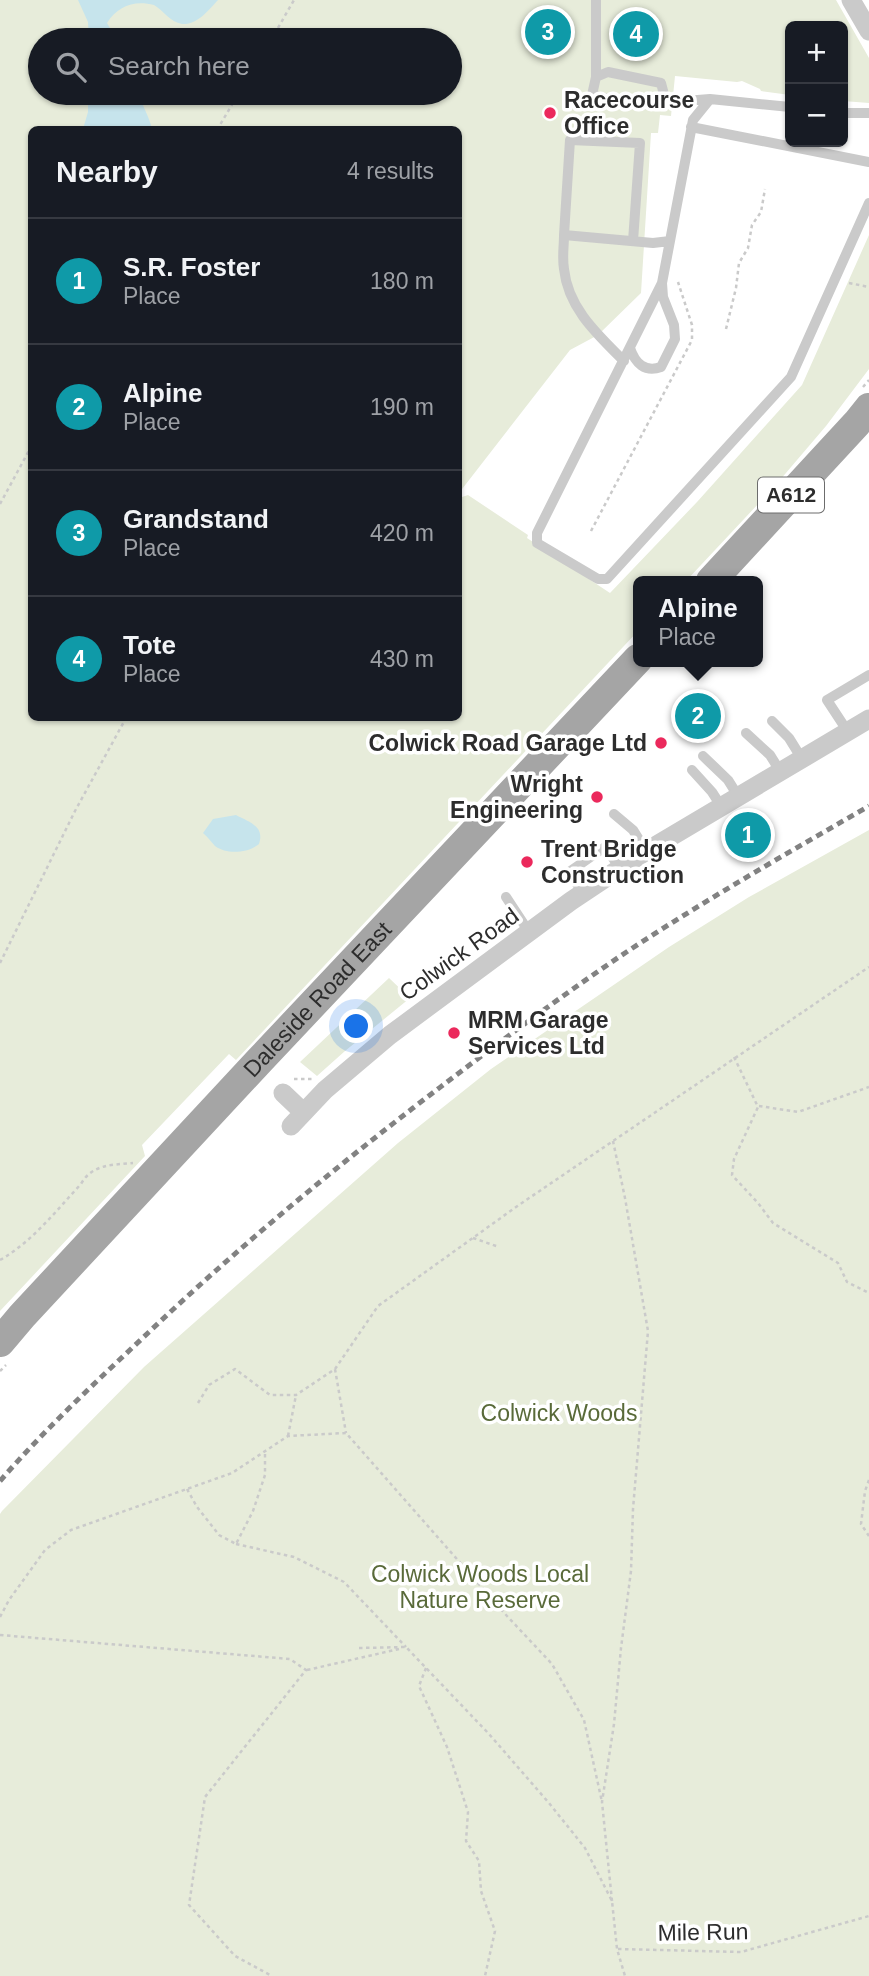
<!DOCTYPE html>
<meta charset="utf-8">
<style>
:root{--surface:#171b24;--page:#20242c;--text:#f1f3f6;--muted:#9ea1a6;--line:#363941;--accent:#d93025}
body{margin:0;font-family:Helvetica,sans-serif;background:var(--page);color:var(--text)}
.controls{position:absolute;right:21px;top:21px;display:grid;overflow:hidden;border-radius:10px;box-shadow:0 2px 5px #0004}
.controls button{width:63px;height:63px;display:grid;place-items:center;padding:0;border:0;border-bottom:2px solid var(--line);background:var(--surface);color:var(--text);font:35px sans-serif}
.you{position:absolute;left:357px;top:1027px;width:24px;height:24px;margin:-18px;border:5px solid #fff;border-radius:50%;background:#1a73e8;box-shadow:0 0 0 10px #1a73e833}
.badge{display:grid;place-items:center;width:46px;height:46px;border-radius:50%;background:var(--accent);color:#fff;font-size:23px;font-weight:700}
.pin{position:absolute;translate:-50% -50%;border:4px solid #fff;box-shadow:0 2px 7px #0006}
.popup{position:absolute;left:633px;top:576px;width:130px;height:91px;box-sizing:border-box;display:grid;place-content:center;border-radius:10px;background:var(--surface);filter:drop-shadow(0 2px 5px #0005);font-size:23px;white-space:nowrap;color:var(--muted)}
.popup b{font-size:26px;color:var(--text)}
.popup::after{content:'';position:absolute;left:50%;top:100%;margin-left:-14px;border:14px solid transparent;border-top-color:var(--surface)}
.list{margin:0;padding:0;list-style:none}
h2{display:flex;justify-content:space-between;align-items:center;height:91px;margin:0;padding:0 28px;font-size:30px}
h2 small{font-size:23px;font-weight:400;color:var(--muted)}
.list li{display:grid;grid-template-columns:46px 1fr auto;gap:21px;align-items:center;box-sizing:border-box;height:126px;padding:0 28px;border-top:2px solid var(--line)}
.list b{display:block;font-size:26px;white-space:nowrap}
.list p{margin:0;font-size:23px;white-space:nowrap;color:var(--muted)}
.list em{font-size:23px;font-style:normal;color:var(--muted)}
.icon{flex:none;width:38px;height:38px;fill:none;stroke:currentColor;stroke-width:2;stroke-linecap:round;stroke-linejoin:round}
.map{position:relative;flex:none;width:869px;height:1976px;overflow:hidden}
.search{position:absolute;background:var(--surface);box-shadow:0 2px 5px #0004;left:28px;top:28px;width:434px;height:77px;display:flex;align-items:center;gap:18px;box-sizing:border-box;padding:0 24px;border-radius:38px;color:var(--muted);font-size:26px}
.panel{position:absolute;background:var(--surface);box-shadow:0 2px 5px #0004;left:28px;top:126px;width:434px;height:595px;border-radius:10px}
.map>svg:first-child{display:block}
</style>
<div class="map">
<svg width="869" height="1976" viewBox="0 0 869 1976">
<rect width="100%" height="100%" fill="#fff"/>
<path fill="#e7ecda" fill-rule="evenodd" d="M0 0H836L869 58V103L843 101V26H790V95L761 91 760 89 742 81 737 82 675 76 671 116 660 115 658 133H651L641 293 598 335 570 350 459 493 458 130H32V718H458L459 498 468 495 528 535 527 538 610 593 697 502 802 385 869 235V369L826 426 774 487 686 581H638V631L236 1060 229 1054 142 1145 145 1156 0 1311ZM40 40H450V93H40Z
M869 830V1976H0V1514L2 1511 144 1367 398 1143 491 1069 669 947 749 897Z
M389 978 410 998 345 1051 317 1076 300 1062Z"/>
<path fill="#c6e4ec" d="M78 0H218C209 10 197 25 182 24 170 22 163 10 154 5 134 0 118 6 107 23L117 40H89L88 22Z
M88 93H139C142 106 149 116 152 129H83L88 112Z
M236 815C249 822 265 826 259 844 248 853 227 855 215 846 211 842 208 837 203 833L213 819Z"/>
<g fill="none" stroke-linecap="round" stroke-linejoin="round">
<path stroke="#cacaca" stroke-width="2.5" stroke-dasharray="3.5 3.5" stroke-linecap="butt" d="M271 40 294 0
M217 130 239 93
M849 283 869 287
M726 329 736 288 739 263 748 248 752 225 761 212 765 189
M863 387 869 380
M0 504 32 445
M591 531 692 340V325L678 282
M0 963 75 811 126 718
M734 1057 758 1107 734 1159 732 1175 758 1203 773 1223 838 1263 847 1282 869 1293
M294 1079H312
M759 1106 798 1112 869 1087
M473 1238 499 1247
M0 1260C33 1241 55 1212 81 1184 92 1164 112 1165 133 1163
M335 1369 346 1433
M0 1371 6 1365
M198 1403 209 1385 235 1369 270 1395H296L335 1369 378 1306 516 1207 869 967
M288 1436 296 1395
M869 1480 865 1491 861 1524 869 1536
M187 1489 197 1507 219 1535 236 1544 253 1511 265 1475V1452
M236 1544 294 1557 344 1582 406 1647
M0 1617 9 1600 45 1550 71 1530 232 1473 288 1436 346 1433 507 1616 552 1664 584 1720 602 1802
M0 1635 290 1659 306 1670 205 1797 189 1905 235 1956 272 1976
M359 1648 406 1647 489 1734 549 1803 585 1848 612 1901 617 1949 625 1976
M426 1668 419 1686 447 1747 468 1812 466 1841 479 1861 481 1891 495 1931 485 1976
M307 1670 399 1649
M612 1901 602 1802 614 1724 621 1648 631 1571 633 1509 648 1331 625 1198 613 1141
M618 1949 741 1952 869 1916"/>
<path stroke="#cacaca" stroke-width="10" d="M596 0V77
M666 102 661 83 608 72 596 77 592 95 635 105 710 99
M843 113H869
M691 127 869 162
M564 235 570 140 640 143 633 241
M662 283 537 533V543L598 579H607L791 377 869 203
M630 348C635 363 645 373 661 367L675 339 674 325 663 297 662 283 693 120 710 99 790 107
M624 361C597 334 568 308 564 269 562 258 564 246 564 235L653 243 670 241
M772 721 789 738 802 759
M848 732 827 700 869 675
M746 733 770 755 780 771
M703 756 728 780 738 796
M692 770 712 792 721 806
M614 814 633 830 646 851
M583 893 569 872 605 847 620 868
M506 897 529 932"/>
<path stroke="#cacaca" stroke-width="19" d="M851 0 869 31
M283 1093 303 1112
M291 1126 325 1090 390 1035 571 901 640 855 869 719"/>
<g stroke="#a5a5a5" stroke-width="30">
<path d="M711 581 857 423 869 408"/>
<path id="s1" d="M0 1342 22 1316 260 1060 638 659"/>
</g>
<path stroke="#828282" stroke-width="5" stroke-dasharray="7 5" stroke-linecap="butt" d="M0 1481C46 1428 98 1380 149 1332 246 1240 349 1156 455 1076 513 1032 571 989 631 949 709 898 789 852 869 806"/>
</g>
<g fill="#eb295c" stroke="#fff" stroke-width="2.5">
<circle cx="550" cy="113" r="7"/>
<circle cx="661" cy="743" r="7"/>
<circle cx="597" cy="797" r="7"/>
<circle cx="527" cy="862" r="7"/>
<circle cx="454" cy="1033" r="7"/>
</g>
<g text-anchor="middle" stroke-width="7" stroke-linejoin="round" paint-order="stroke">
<rect fill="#fff" stroke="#6c6c6c" stroke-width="2" x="758" y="477.5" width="66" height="35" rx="5"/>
<g font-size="21" font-weight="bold" fill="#2d2d2d">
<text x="791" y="502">A612</text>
</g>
<g font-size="23" font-weight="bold" fill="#2d2d2d" stroke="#fff" text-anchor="start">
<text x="564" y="108">Racecourse<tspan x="564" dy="26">Office</tspan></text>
<text x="647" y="751" text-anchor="end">Colwick Road Garage Ltd</text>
<text x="583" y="792" text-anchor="end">Wright<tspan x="583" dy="26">Engineering</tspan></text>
<text x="541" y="857">Trent Bridge<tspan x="541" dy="26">Construction</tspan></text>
<text x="468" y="1028">MRM Garage<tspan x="468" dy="26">Services Ltd</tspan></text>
</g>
<g font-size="23" fill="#2d2d2d" stroke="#fff">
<text transform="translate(459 954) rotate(-36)" y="8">Colwick Road</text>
<text dy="8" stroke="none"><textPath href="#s1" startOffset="467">Daleside Road East</textPath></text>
<text transform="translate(703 1932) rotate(-1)" y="8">Mile Run</text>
</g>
<g font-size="23" fill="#596a39" stroke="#fff">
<text x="559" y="1421">Colwick Woods</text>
<text x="480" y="1582">Colwick Woods Local<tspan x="480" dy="26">Nature Reserve</tspan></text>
</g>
</g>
</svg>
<div class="controls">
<button>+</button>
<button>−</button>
</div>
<div class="you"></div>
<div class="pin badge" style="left:748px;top:835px;background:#0f9aa8">1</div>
<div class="pin badge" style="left:698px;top:716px;background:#0f9aa8">2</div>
<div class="popup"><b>Alpine</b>Place</div>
<div class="pin badge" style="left:548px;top:32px;background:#0f9aa8">3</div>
<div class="pin badge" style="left:636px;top:34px;background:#0f9aa8">4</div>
<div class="search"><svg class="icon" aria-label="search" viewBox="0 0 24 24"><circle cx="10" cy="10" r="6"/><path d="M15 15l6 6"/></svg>Search here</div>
<section class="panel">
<h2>Nearby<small>4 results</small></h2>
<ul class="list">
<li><span class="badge" style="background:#0f9aa8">1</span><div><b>S.R. Foster</b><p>Place</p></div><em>180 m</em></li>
<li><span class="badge" style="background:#0f9aa8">2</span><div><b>Alpine</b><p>Place</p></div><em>190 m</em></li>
<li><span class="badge" style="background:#0f9aa8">3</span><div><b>Grandstand</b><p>Place</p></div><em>420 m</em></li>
<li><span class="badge" style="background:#0f9aa8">4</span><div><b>Tote</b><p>Place</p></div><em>430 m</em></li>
</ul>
</section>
</div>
